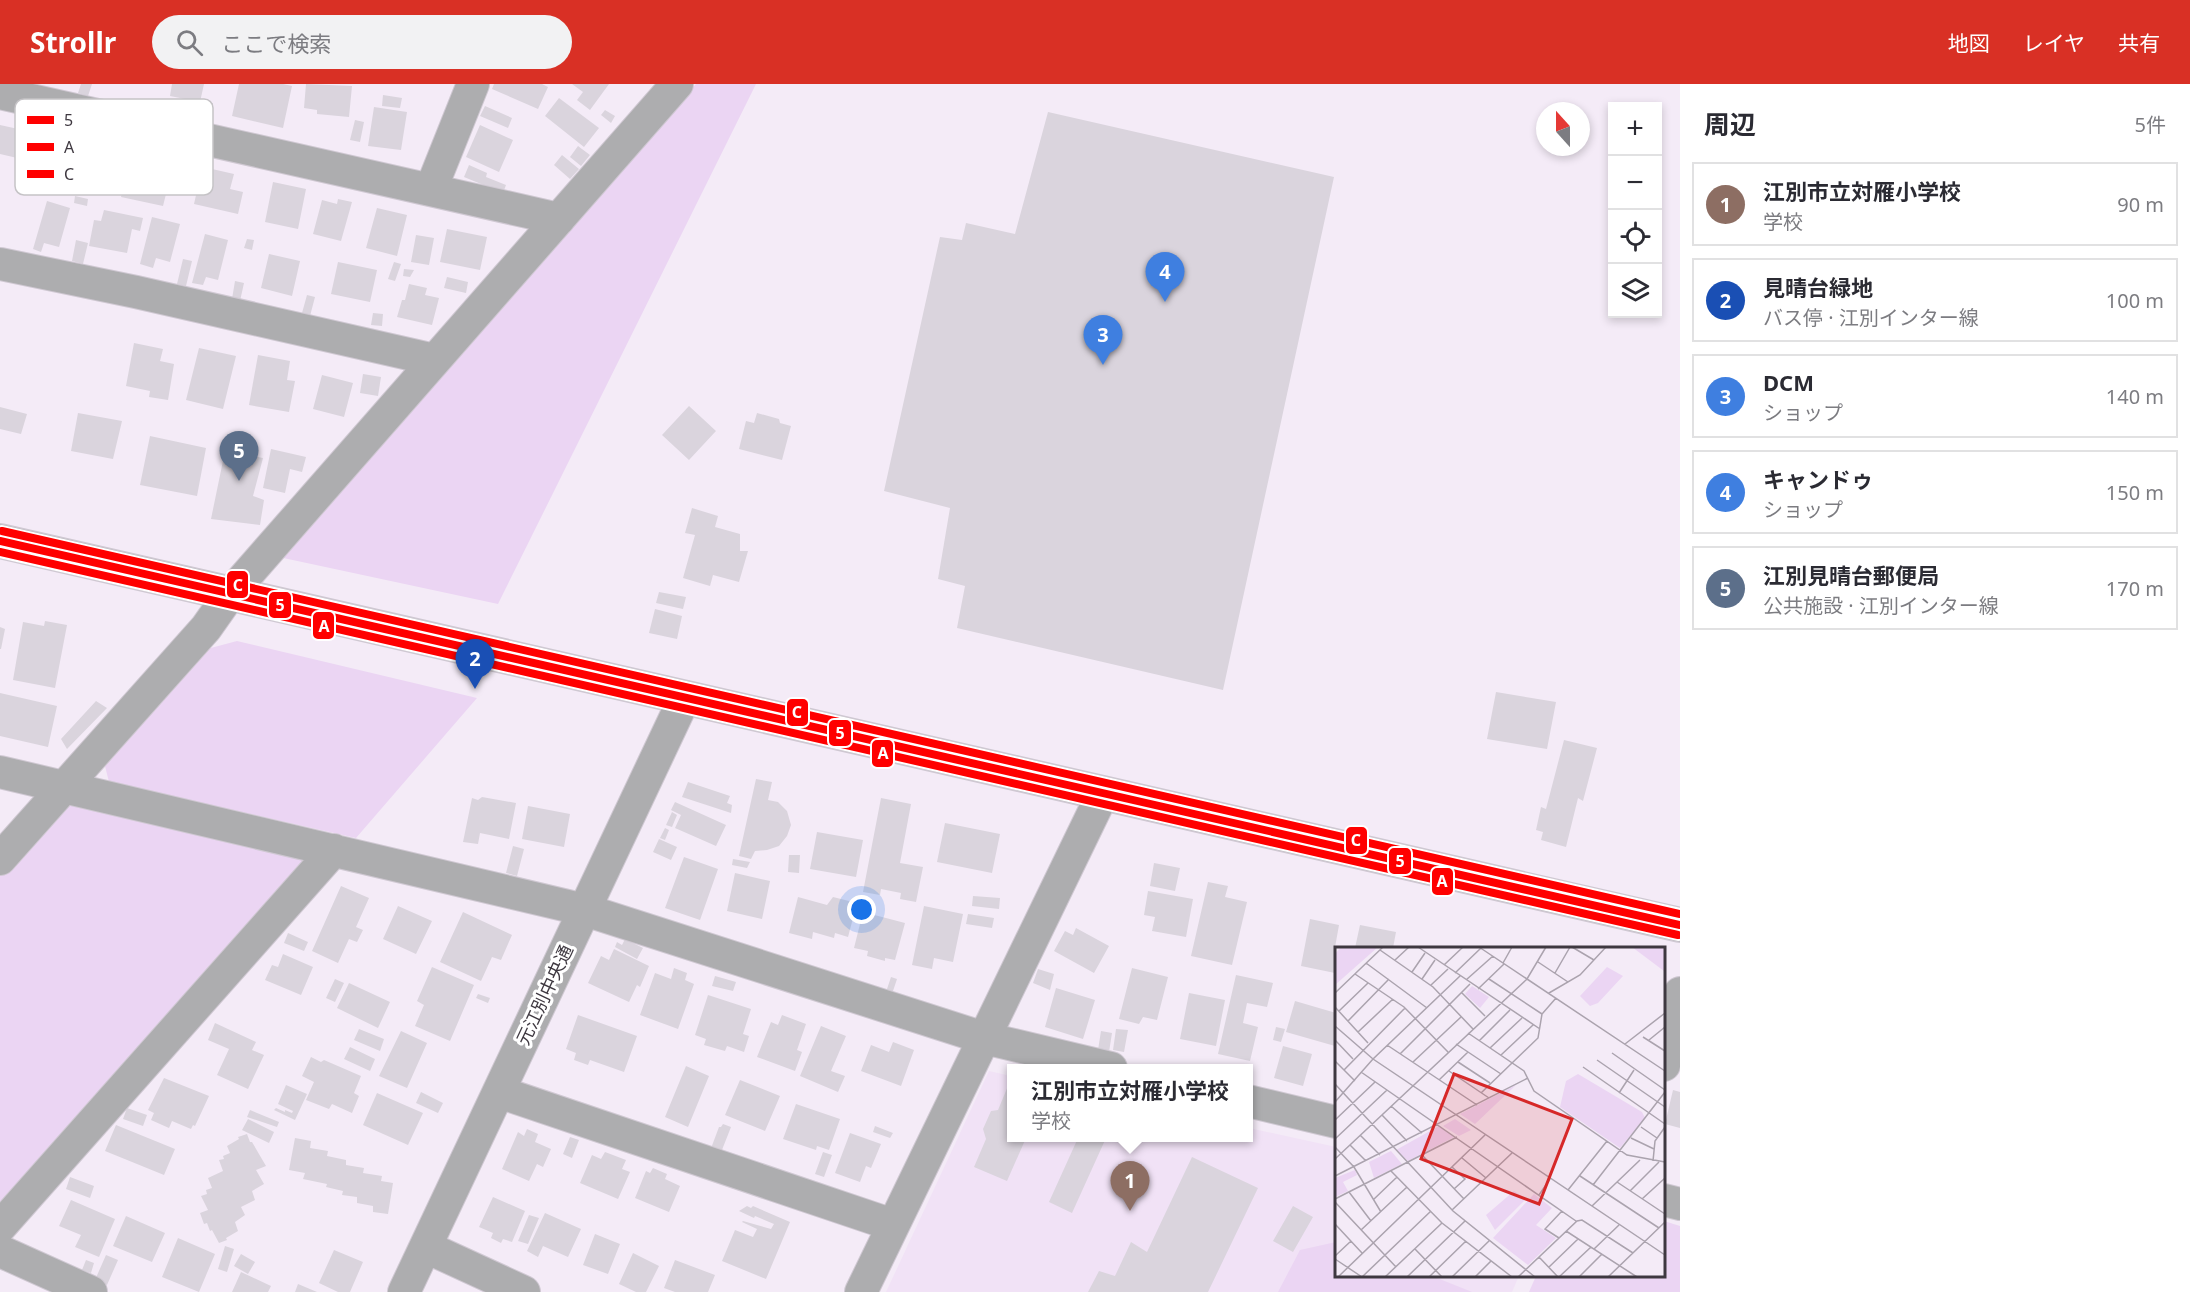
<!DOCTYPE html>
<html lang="ja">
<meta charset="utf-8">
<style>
:root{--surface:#fff;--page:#f2f2f3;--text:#2b2b33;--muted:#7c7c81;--line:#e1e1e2;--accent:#d93025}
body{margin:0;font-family:"Noto Sans","Noto Sans JP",sans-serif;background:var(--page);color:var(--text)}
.controls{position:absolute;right:18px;top:18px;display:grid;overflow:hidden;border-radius:0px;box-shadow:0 3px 9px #0003}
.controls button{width:54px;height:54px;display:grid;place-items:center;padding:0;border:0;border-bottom:2px solid var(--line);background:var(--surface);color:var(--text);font:30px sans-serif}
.compass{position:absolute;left:1536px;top:18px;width:54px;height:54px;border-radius:50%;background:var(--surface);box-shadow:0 3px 9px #0003;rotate:339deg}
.you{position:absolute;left:862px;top:826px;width:21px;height:21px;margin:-15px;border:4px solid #fff;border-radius:50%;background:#1a73e8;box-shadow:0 0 0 9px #1a73e833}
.badge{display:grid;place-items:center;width:39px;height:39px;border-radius:50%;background:var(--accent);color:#fff;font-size:20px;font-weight:700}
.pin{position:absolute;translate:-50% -50px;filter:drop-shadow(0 2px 3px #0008)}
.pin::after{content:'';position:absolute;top:32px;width:21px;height:18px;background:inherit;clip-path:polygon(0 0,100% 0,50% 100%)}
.popup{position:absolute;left:1007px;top:980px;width:246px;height:78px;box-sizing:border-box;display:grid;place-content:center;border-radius:0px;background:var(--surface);filter:drop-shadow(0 2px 4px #0005);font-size:20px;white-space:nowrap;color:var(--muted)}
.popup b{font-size:22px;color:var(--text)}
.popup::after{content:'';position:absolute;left:50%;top:100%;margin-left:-12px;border:12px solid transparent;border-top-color:var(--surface)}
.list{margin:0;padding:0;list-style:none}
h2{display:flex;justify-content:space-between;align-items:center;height:78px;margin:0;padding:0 24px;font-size:26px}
h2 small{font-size:20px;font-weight:400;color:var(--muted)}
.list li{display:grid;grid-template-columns:39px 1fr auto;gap:18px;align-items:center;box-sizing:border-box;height:84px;margin:0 12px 12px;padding:0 12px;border:2px solid var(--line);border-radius:0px}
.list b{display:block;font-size:22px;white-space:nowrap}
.list p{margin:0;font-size:20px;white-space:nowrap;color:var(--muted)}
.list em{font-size:20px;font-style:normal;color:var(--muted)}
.icon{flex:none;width:33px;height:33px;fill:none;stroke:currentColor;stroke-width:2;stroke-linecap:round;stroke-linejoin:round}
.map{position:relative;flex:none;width:1680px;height:1208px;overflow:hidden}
header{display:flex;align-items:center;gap:36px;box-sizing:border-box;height:84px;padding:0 30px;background:var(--accent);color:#fff}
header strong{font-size:28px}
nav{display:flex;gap:33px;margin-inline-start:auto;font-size:21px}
.search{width:420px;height:54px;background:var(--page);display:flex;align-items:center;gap:15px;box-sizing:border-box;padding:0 21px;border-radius:33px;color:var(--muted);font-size:22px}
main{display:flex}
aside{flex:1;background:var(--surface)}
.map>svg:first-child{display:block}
</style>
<header>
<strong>Strollr</strong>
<div class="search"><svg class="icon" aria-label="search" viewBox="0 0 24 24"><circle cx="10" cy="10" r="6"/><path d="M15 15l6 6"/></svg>ここで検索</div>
<nav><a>地図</a><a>レイヤ</a><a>共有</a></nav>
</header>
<main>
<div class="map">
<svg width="1680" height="1208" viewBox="0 0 1680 1208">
<rect width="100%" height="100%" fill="#f4ebf7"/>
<path fill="#f1e2f6" d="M989 987 1011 992 1012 1054H1248L1249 1044 1336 1063V1192H1519L1512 1208H886Z"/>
<path fill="#ebd5f3" d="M696 0H756L498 520 274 472Z
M237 557 477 614 356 754 109 698 104 678 207 565Z
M66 719 298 769 305 779 0 1129V792Z
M1664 1137 1680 1142V1208H1529L1536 1192H1664Z
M1336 1158V1192H1432L1472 1208H1278L1300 1166Z"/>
<path fill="#dad4dd" d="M81 0H92L88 12 78 9Z
M172 0H204L200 18 170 12Z
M239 0H283L292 2 283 44 232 32Z
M306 0 352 2 349 33 317 30V26L304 24Z
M494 0H542L548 3 538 25 492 5Z
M572 0H609L590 26 577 16 583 8Z
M383 11 402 14 400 24 382 22Z
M559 14 599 44 584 63 545 32Z
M207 19H213L211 35H205Z
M485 22 512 34 508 44 480 32Z
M374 23 407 28 401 66 368 62Z
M605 26 615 32 611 39 601 31Z
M1048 28 1334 93 1223 606 957 544 965 502 938 495 950 424 884 407 940 153 962 156 966 139 1015 150Z
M355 36 364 38 360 58 350 56Z
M0 41 32 48 26 76 0 70Z
M480 41 513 56 499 88 466 73Z
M84 50 103 55 93 100 59 92 67 54 82 58Z
M578 62 590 71 581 82 570 73Z
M133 64 175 74 163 122 121 113Z
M562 71 579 85 570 95 554 81Z
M182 76 193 78 189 104 177 102Z
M469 81 487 89 486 93 506 101 503 109 464 93Z
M212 85 234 90 230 105 243 108 238 130 194 120 199 98 208 100Z
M273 98 306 105 298 145 265 138Z
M75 112 88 115 87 122 74 119Z
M338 115 352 118 341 157 313 150 322 116 337 120Z
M47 117 70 124 59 163 44 159 41 168 33 165Z
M377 124 407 131 397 172 366 164Z
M104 126 143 134 140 147 132 145 127 169 89 162 94 136 101 137Z
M152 133 180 140 170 178 156 174 153 184 140 180Z
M447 145 487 153 480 186 440 178Z
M205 150 228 156 218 196 206 193 203 201 192 199Z
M416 151 434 154 429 181 411 178Z
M247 155 254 156 252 166 244 164Z
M76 156 88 159 83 180 72 177Z
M269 170 300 177 292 212 261 204Z
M183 175 192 177 186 202 177 200Z
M338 178 377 186 370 218 331 210Z
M394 178 401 180 395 197 388 195Z
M404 185 414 186 410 193 403 192Z
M447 193 468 198 466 209 444 204Z
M235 197 244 199 240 217 232 215Z
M409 200 427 204 425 211 439 214 432 241 397 233 402 216H405Z
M307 211 315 213 310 232 302 229Z
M373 229 383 230 382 242 371 241Z
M134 259 163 265 160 277 174 280 168 316 149 313 150 307 126 302Z
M199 264 236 272 223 325 186 316Z
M258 271 290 277 287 296 295 297 289 328 249 321Z
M363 290 381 293 378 312 360 309Z
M322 291 353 299 344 333 313 325Z
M689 322 716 347 689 376 662 351Z
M0 323 27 330 21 350 0 345Z
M78 329 122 337 113 375 71 367Z
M757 329 779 335 780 339 791 342 782 376 739 365 746 337 754 339Z
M150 352 206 364 197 412 140 401Z
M271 365 306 373 302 388 290 385 285 409 263 404Z
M225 367 263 374 253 412 264 416 260 441 211 435Z
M692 424 718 432 715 443 740 450V467H748L739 498 713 491 710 502 683 494 695 451 685 449Z
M659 508 686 513 683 525 656 519Z
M655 525 682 532 677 555 649 549Z
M45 537 67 541 55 604 13 596 23 538 44 542Z
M0 543 5 545 1 565H0Z
M1496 608 1556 618 1547 665 1487 655Z
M0 609 57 622 48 663 0 652Z
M96 617 107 624 67 665 61 655Z
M1564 656 1597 664 1583 717 1578 714 1566 763 1541 756 1543 748 1536 746 1541 723 1546 725Z
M756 695 772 698 768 716 778 718 787 727 791 741 787 752 779 762 767 766 755 767 751 775 739 772Z
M688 698 730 712 727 719 732 721 731 729 682 713Z
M482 713 516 719 509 755 480 749 478 760 463 758 472 714 478 716Z
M881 714 911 720 900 779 923 783 916 818 900 815 901 809 881 805 880 811 863 808Z
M675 718 726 741 716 762 675 744 681 731 671 726Z
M528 722 570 730 564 763 522 755Z
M672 728 677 731 672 743 666 741Z
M945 739 1000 750 992 789 937 778Z
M665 744 669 746 665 756 660 754Z
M817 748 863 756 856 793 810 785Z
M659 755 677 763 671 776 653 768Z
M513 762 524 765 517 792 506 789Z
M789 771H800L799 789 788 788Z
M684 773 718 785 700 836 665 824Z
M733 775 750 778 747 784 732 781Z
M1154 779 1180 784 1175 807 1150 802Z
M735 789 770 797 762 835 727 827Z
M1208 798 1228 802 1225 813 1247 818 1232 881 1191 872Z
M341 802 369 814 356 843 363 846 357 858 349 855 338 879 312 867Z
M1148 807 1193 815 1186 853 1152 847 1155 833 1144 831Z
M973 812 1000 814 999 825 972 822Z
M798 813 827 821 833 813 857 819 848 853 835 849 834 854 813 848 812 855 789 849Z
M398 822 432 837 416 870 383 855Z
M924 822 963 830 953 878 934 874 932 885 912 881Z
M463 828 512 851 501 876 492 873 481 897 440 878Z
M863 828 905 839 895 876 885 874V877L867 872 868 867 854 864Z
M968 830 994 834 992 844 966 840Z
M1310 835 1339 841 1334 869H1336L1335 889 1301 882Z
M1360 841 1396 848 1393 864H1355Z
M1076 844 1109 862 1094 889 1054 867 1065 847 1073 851Z
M288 849 308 858 304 867 284 859Z
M625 855 643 864 637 875 615 863 617 858 622 861Z
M614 865 649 882 640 903 637 901 629 918 588 899 601 872 609 876Z
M283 870 313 883 301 911 265 896 272 881 278 883Z
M432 883 474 901 450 957 415 942 424 921 417 917Z
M674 884 687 889 685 896 694 900 678 945 640 931 655 889 671 895Z
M1132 884 1168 893 1157 936 1143 933 1139 940 1119 935Z
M1038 885 1054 890 1050 906 1033 899Z
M1236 891 1273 899 1267 923 1247 919 1243 939 1258 943 1250 977 1218 970Z
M715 892 736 898 733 907 712 902Z
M891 893 897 895 891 913 885 911Z
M335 895 344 899 335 918 326 914Z
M349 899 390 918 378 944 337 924Z
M1056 904 1095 916 1083 955 1045 943Z
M1189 909 1225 916 1216 962 1180 955Z
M478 910 490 914 488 919 476 914Z
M708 911 751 925 743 950 749 952 744 968 727 962 725 967 704 961 706 955 695 951Z
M1295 917 1336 929 1335 962 1286 948Z
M578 931 637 952 624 988 590 976 588 981 574 976 576 969 566 965Z
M782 931 806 940 797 966 802 968 795 987 757 973 771 938 778 941Z
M215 939 256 958 252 966 264 971 248 1005 217 991 229 965 208 956Z
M821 942 846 952 831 987 845 992 838 1008 800 992Z
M1276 943 1285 945 1281 958 1273 956Z
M359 945 384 955 380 967 354 956Z
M1116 945 1128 946 1124 968 1113 966Z
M401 947 427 959 407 1004 379 992Z
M1101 947 1112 949 1109 968 1098 966Z
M893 958 914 966 901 1002 861 987 871 961 889 968Z
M1283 962 1312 970 1303 1002 1274 994Z
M350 963 375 975 370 987 344 975Z
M311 973 321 978 324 976 361 992 354 1009 359 1012 352 1029 332 1020 329 1025 306 1016 314 998 302 992Z
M686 982 709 992 688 1043 665 1033Z
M164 994 209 1012 195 1042 193 1041 191 1045 172 1037 169 1044 151 1036 154 1029 148 1026Z
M740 996 780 1012 765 1047 725 1031Z
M286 1001 307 1010 295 1036 274 1026 276 1024 285 1028V1026L292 1029 293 1027 278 1020Z
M1008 1002 1012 1004V1054H1026L1007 1097 974 1083 986 1055 983 1045 991 1027 998 1026Z
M1673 1006 1680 1008V1044L1665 1040Z
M421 1008 443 1019 438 1029 416 1019Z
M377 1009 423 1029 408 1061 363 1041Z
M796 1020 840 1035 829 1066 817 1062 816 1066 783 1055Z
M127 1024 147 1031 143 1042 123 1035Z
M250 1026 279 1038 277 1043 247 1033Z
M248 1035 274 1048 269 1059 242 1046Z
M723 1040 731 1043 720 1071 710 1067 719 1043H721Z
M116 1041 175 1065 164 1091 105 1067Z
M875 1042 893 1049 890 1054 873 1048Z
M527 1045 538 1050 535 1058 551 1065 543 1083 537 1080 529 1097 502 1085 518 1048 524 1052Z
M850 1049 881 1060 871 1084 866 1082 860 1098 835 1089Z
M247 1050 250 1058H252L266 1082 256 1086 264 1100 252 1107 255 1116 241 1123 245 1131 235 1138 238 1147 226 1154 227 1156 219 1159 212 1146 210 1147 207 1139 204 1140 200 1129 208 1126 201 1112 207 1110 206 1106 212 1104 208 1094 223 1087 219 1076 224 1075 223 1072 230 1069 227 1062 239 1055 238 1053Z
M570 1053 579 1056 572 1074 563 1070Z
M295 1054 311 1057 310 1064 328 1067 327 1072 346 1076V1081L364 1084 363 1089 382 1092 381 1097 393 1099 388 1130 373 1128V1122L357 1119V1113L342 1111 343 1107 326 1103 327 1100 303 1095 305 1089 289 1086Z
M1078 1054H1106L1072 1129 1049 1118Z
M605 1068 626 1076 622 1085 630 1088 618 1115 580 1099 592 1071 601 1075Z
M823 1068 832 1071 824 1093 815 1090Z
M1192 1073 1258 1104 1208 1208H1088L1099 1187 1115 1192 1131 1158 1147 1168Z
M653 1084 667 1090 665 1095 680 1102 669 1128 635 1114 646 1087 650 1089Z
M70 1093 94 1102 90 1114 66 1105Z
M493 1113 525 1127 512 1158 503 1155 501 1159 491 1154 493 1149 479 1143Z
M71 1116 115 1135 99 1173 75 1163 81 1151 59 1142Z
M747 1122 751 1124 753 1122 790 1138 766 1195 722 1177 735 1146 753 1153 757 1145 742 1138 743 1137 771 1145 774 1140 755 1132 754 1134 739 1127Z
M1293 1122 1313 1133 1293 1168 1273 1157Z
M545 1129 581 1145 568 1173 543 1162 538 1173 527 1167Z
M529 1131 539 1134 528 1160 518 1157Z
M126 1132 165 1149 152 1178 113 1162Z
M595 1150 620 1160 608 1190 583 1181Z
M178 1154 215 1170 199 1208 162 1193Z
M225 1162 234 1165 227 1188 218 1185Z
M334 1166 363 1178 350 1208H338L319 1199Z
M633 1169 659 1182 646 1208H636L619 1200Z
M241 1170 255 1178 248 1190 234 1182Z
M106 1171 118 1176 107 1201 95 1196Z
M86 1176 94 1179 91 1189 82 1186Z
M675 1176 715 1191 708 1208H675L664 1204Z
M241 1188 271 1202 268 1208H232Z
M298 1200 317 1208H295Z"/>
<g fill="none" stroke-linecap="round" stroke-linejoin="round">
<defs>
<path id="minor" d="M0 9 559 135
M431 105 473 0
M0 180 136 208 435 276
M0 688 585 826 984 954 1111 984
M0 775 206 544 230 510 677 0
M1664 981 1680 909
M499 1008 893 1141
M1248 1017 1336 1038
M1664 1116 1680 1120
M0 1143 334 766
M426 1163 524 1208
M0 1167 91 1208
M404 1208 685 613
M861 1208 1103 709"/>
<path id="primary" d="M0 457 1680 841"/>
</defs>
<use href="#minor" stroke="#cfc8d2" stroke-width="34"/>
<use href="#primary" stroke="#cfc8d2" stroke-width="36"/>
<use href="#minor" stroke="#adadaf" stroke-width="32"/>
<use href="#primary" stroke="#b0b0b4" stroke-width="33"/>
<defs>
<path id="bus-1" d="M0 457 1680 841"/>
<path id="bus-2" d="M0 468 1678 851"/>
<path id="bus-3" d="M2 447 1680 830"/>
</defs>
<use href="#bus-1" stroke="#fff" stroke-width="12"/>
<use href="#bus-2" stroke="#fff" stroke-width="12"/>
<use href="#bus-3" stroke="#fff" stroke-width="12"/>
<use href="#bus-1" stroke="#f00" stroke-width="8"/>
<use href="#bus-2" stroke="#f00" stroke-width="8"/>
<use href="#bus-3" stroke="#f00" stroke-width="8"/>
</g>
<g text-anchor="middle" stroke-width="6" stroke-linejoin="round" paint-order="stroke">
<g font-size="18" fill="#3e3840" stroke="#fff">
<text transform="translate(545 911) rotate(-65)" y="6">元江別中央通</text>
</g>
</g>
<g transform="translate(1335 863)">
<rect width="330" height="330" fill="#f4ebf7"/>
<path d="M6 0H43L0 38V7ZM297 0H330V24H329ZM272 20 288 29 263 56 255 59 245 49ZM137 39 154 50 145 61 130 47ZM243 127 307 165 310 171 285 201 225 160 231 134ZM181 138 140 177 125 167ZM120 172 136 183 124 189 108 179ZM104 179 119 190 73 214 61 203ZM56 204 67 217 39 231 34 215ZM20 223 22 228 8 235 13 244 0 250V231ZM179 244 191 252 160 283 151 268ZM199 247 217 261 201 278 221 291 193 318 158 291Z" fill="#ebd5f3"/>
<path fill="none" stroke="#aba3ae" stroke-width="1.5" d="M83 0 205 82M144 0 330 124M237 0 259 13M45 3 98 40 138 82M60 13 74 0M203 15 233 35M31 16 92 61M168 16 177 0M109 18 128 0M77 25 90 6M120 26 146 1M220 26 235 0M20 27 69 60 113 105M87 32 100 13M154 32 207 67M131 33 158 9M96 38 113 22M143 42 169 17M0 46 48 0M127 46 150 69M214 46 245 28 271 0M0 60 33 96M4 64 33 36M13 74 54 32M0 79 38 112 330 308M23 85 58 52M133 86 189 124 199 144 292 208 330 215M308 90 330 104M0 93 18 112M314 93 330 80M144 94 175 63M121 97 166 127M290 97 330 66M52 98 142 158M155 101 187 71M277 106 330 143M65 107 135 37M166 108 198 78M262 113 330 160M0 114 20 134M78 115 126 70M123 115 155 136M248 120 330 177M9 123 70 61M114 124 154 151M26 125 241 274M104 133 133 105M0 137 118 264 200 330M146 146 203 91 207 67 221 51M284 146 299 123M0 155 38 112 125 29M56 159 87 186M47 168 72 194M0 173 40 135M306 180 322 191M25 188 45 208M296 191 319 202M0 192 52 143M15 198 31 214M0 200 19 220 46 265M87 208 129 252M127 211 151 231M0 212 192 32 211 0M318 214 320 194 330 180M117 220 130 232 119 242M56 224 107 276 177 330M0 229 193 131M245 229 324 281M282 235 330 267M258 238 330 145M233 243 272 194M295 244 324 215M14 245 36 274M204 248 215 232M0 252 122 190M307 252 330 231M38 253 62 230M0 255 61 320M257 259 305 213M117 263 177 206M0 277 27 306M26 283 72 240M231 284 302 330M224 291 210 282 227 264M80 302 107 330M259 302 284 278M0 309 16 294M204 310 223 330M0 312 27 330M214 320 243 292M3 330 150 188M27 330 96 264M50 330 107 276M72 330 130 274M94 330 131 294M117 330 155 293M140 330 156 314M183 330 242 274 247 273 298 306M224 330 256 300M244 330 267 307M273 330 330 275"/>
<path fill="#d62828" fill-opacity="0.15" stroke="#d62828" stroke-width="3" d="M119 127 237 172 204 257 86 212Z"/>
<rect width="330" height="330" fill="none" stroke="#3e3840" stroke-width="3"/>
</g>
<rect x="15" y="15" width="198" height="96" rx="9" fill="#fff" stroke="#c5c3c6" stroke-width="1.5"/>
<rect x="27" y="32" width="27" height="8" fill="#f00"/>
<rect x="27" y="59" width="27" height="8" fill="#f00"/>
<rect x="27" y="86" width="27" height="8" fill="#f00"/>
<g font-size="16" fill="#3e3840">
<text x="64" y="42">5</text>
<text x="64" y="69">A</text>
<text x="64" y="96">C</text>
</g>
<g stroke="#fff" stroke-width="2">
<rect x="226" y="486" width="23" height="29" rx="6" fill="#f00"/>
<rect x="268" y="507" width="24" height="28" rx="6" fill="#f00"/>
<rect x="312" y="527" width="23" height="29" rx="6" fill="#f00"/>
<rect x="786" y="614" width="23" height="29" rx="6" fill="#f00"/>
<rect x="828" y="635" width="24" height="28" rx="6" fill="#f00"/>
<rect x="871" y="655" width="23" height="29" rx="6" fill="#f00"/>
<rect x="1345" y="742" width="23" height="29" rx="6" fill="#f00"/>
<rect x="1388" y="763" width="24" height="28" rx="6" fill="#f00"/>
<rect x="1431" y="783" width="23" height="29" rx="6" fill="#f00"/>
</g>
<g font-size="16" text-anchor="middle" font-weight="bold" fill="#fff">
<text x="238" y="507">C</text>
<text x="280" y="527">5</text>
<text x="324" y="548">A</text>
<text x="797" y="634">C</text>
<text x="840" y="655">5</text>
<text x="883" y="675">A</text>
<text x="1356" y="762">C</text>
<text x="1400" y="783">5</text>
<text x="1442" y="803">A</text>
</g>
</svg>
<div class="controls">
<button>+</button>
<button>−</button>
<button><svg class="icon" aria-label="locate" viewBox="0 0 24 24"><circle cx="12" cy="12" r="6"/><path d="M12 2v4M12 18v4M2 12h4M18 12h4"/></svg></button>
<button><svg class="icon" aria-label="layers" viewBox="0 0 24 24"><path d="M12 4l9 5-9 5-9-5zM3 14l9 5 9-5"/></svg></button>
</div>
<svg class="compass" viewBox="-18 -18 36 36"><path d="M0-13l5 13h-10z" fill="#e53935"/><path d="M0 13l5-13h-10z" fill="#7c7c81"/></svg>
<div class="you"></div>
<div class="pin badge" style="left:1130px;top:1127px;background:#8d6e63">1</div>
<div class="popup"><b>江別市立対雁小学校</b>学校</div>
<div class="pin badge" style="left:475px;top:605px;background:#1a4fb4">2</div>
<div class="pin badge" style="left:1103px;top:281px;background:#3f7fe0">3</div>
<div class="pin badge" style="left:1165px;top:218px;background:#3f7fe0">4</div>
<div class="pin badge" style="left:239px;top:397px;background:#5c6f8a">5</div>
</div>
<aside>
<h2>周辺<small>5件</small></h2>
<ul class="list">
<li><span class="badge" style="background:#8d6e63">1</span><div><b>江別市立対雁小学校</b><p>学校</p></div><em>90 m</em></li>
<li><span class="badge" style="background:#1a4fb4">2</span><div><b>見晴台緑地</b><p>バス停 · 江別インター線</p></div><em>100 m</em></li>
<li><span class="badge" style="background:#3f7fe0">3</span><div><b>DCM</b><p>ショップ</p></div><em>140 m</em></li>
<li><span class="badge" style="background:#3f7fe0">4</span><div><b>キャンドゥ</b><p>ショップ</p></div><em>150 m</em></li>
<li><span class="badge" style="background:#5c6f8a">5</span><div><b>江別見晴台郵便局</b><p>公共施設 · 江別インター線</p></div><em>170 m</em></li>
</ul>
</aside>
</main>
